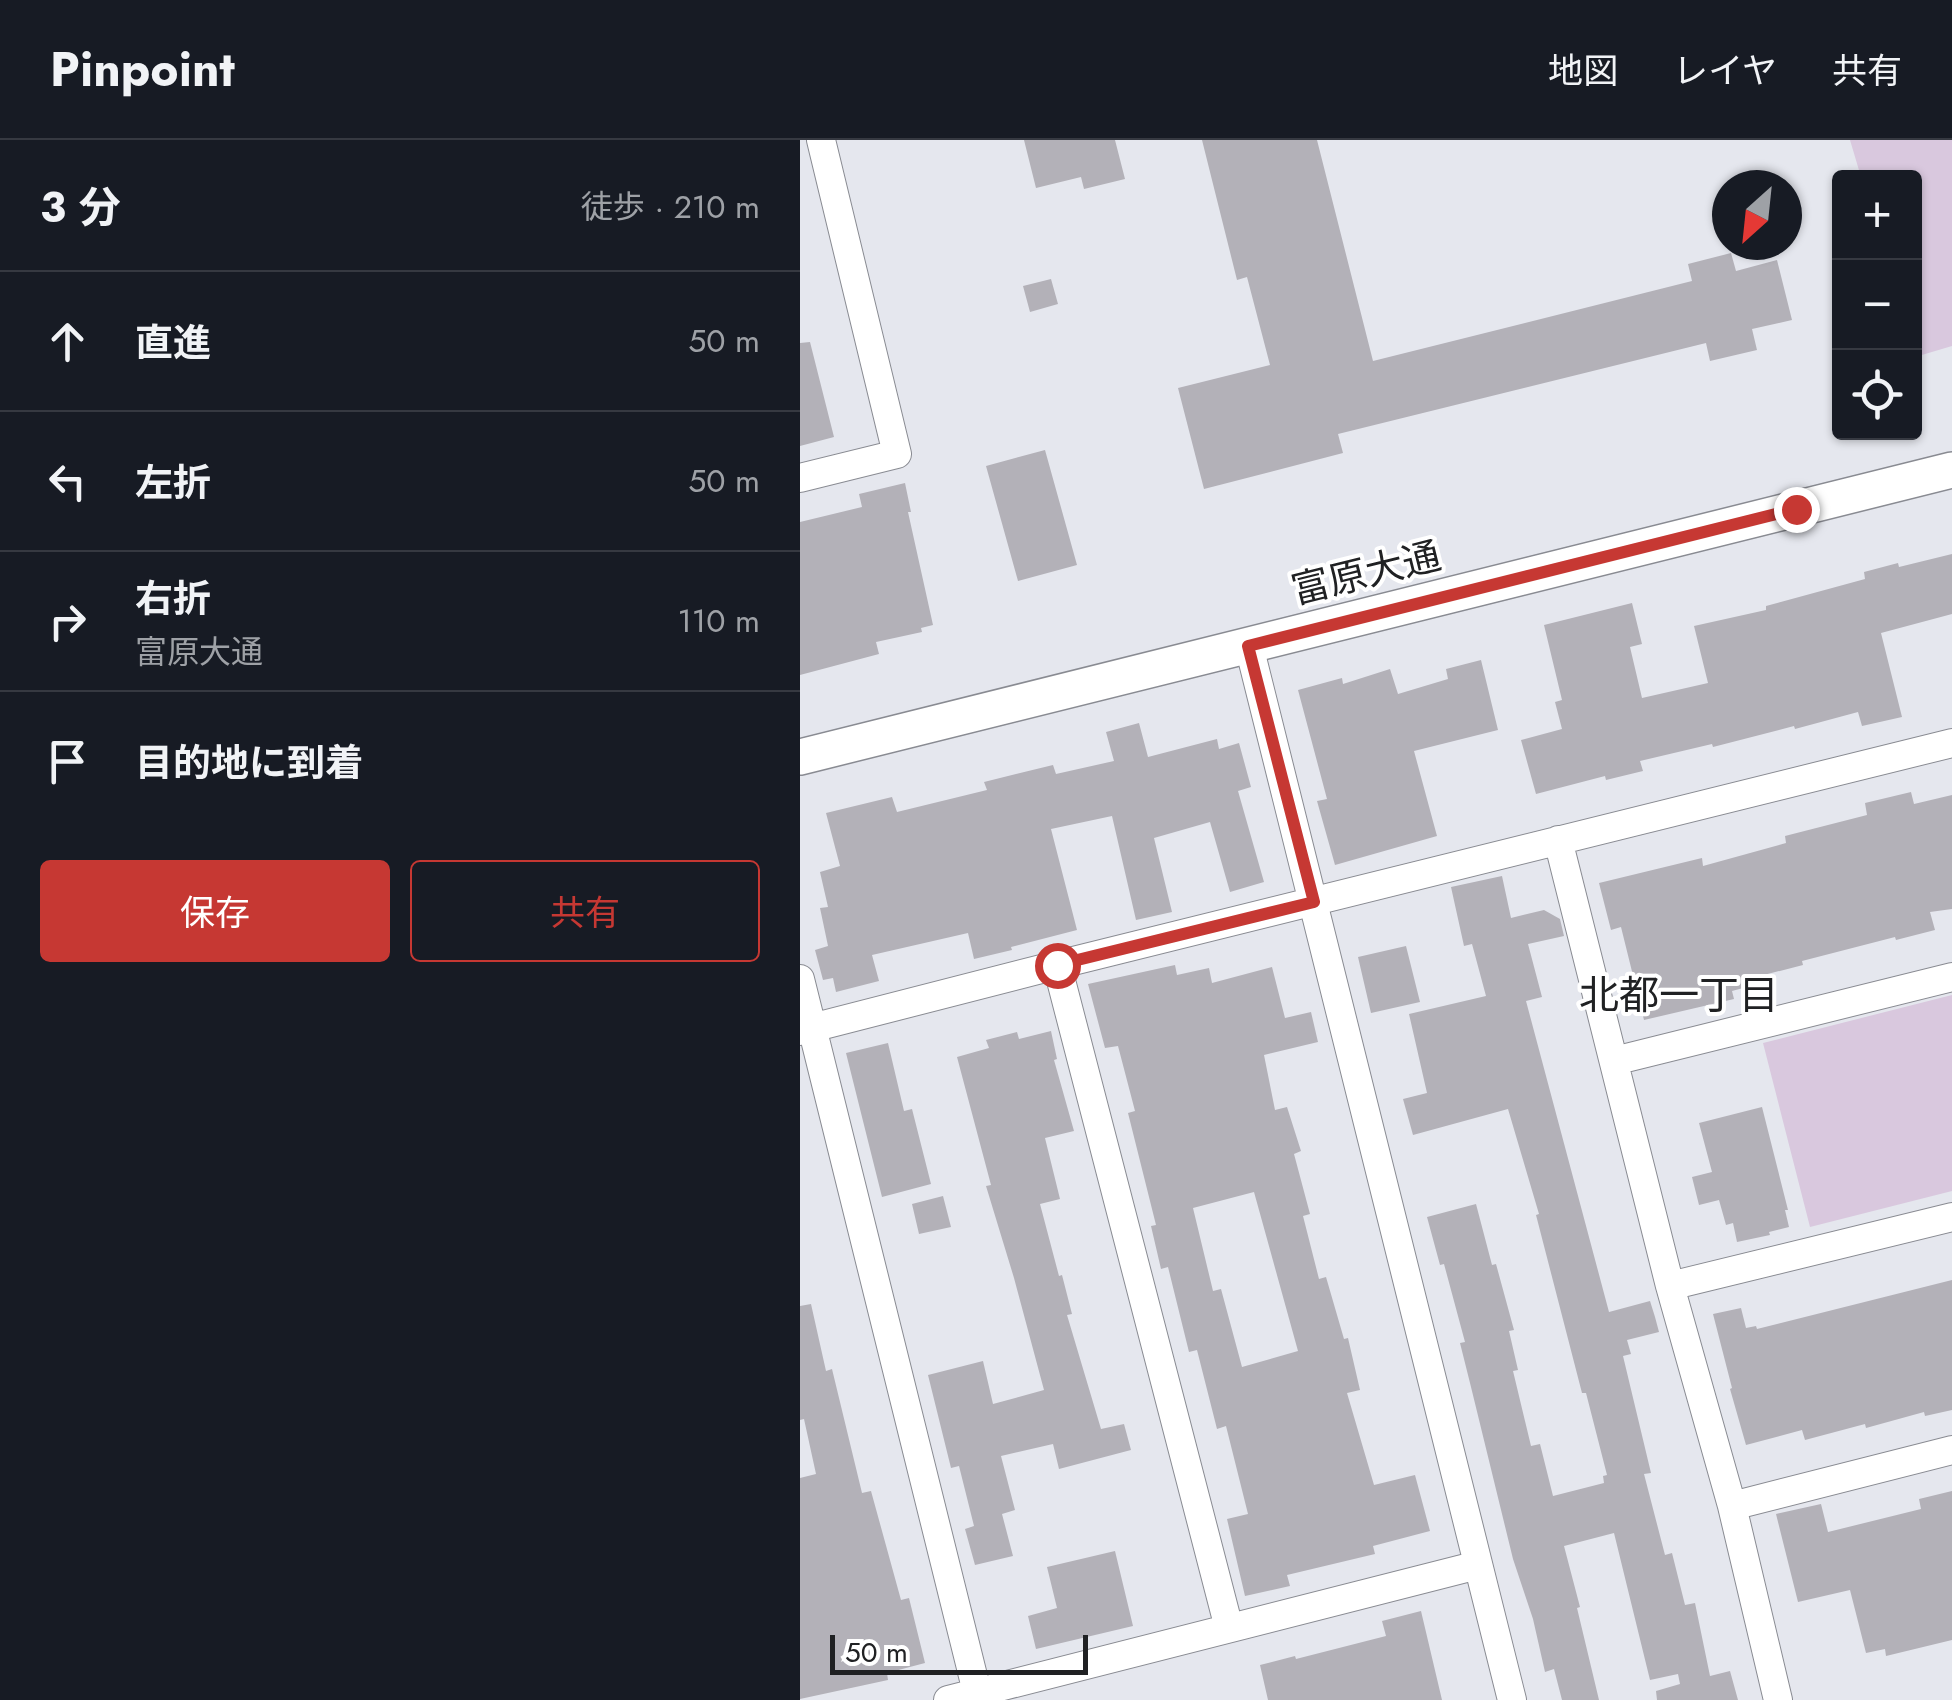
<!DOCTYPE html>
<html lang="ja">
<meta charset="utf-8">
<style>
:root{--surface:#171b24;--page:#20242c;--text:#f1f3f6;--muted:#9ea1a6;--line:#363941;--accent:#c63833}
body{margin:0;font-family:Jost,"Noto Sans JP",sans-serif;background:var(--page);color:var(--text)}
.controls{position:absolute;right:30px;top:30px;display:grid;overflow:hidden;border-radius:10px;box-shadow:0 2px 8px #0004}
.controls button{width:90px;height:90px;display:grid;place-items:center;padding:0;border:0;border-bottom:2px solid var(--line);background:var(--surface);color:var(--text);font:50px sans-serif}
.compass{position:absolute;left:912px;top:30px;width:90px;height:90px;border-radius:50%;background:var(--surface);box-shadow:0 2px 8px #0004;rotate:207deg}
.scale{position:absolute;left:30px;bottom:25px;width:258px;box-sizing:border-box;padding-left:10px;border:5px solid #202123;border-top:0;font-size:28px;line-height:35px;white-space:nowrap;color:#202123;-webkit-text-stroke:8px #fff;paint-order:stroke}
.stop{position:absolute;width:30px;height:30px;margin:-22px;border:8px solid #c63833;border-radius:50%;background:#fff}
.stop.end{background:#c63833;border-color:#fff;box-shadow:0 2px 10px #0008}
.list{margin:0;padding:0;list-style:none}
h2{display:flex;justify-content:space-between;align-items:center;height:130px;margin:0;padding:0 40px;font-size:42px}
h2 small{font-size:32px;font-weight:400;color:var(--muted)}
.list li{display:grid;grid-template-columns:65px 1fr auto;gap:30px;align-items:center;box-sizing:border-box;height:140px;padding:0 40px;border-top:2px solid var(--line)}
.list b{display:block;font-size:38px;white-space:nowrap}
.list p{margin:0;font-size:32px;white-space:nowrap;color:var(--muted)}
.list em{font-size:32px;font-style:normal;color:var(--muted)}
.actions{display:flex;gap:20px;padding:30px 40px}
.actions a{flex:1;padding:22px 0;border:2px solid var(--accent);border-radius:10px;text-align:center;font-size:35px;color:var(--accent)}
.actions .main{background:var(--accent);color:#fff}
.icon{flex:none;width:55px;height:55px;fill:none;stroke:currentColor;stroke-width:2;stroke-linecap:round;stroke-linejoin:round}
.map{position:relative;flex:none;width:1152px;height:1560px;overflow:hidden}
header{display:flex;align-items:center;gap:60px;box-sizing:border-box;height:140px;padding:0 50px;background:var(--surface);border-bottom:2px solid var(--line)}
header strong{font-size:48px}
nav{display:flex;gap:55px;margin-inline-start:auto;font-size:35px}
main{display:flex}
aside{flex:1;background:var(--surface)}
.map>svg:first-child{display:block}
</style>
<header>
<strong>Pinpoint</strong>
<nav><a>地図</a><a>レイヤ</a><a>共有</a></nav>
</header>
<main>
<aside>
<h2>3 分<small>徒歩 · 210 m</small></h2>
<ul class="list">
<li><svg class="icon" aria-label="ahead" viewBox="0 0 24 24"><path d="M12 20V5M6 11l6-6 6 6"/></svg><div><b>直進</b></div><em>50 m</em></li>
<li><svg class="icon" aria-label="left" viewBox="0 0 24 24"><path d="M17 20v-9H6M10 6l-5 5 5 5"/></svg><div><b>左折</b></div><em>50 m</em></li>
<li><svg class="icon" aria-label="right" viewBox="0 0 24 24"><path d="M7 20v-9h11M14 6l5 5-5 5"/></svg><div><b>右折</b><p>富原大通</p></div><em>110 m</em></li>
<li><svg class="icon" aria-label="arrive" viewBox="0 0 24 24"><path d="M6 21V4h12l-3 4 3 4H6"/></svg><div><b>目的地に到着</b></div></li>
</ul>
<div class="actions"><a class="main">保存</a><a>共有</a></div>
</aside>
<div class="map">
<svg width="1152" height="1560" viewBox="0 0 1152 1560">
<rect width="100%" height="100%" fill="#e5e7ee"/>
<path fill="#d9c8de" d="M1050 0H1152V206L1115 217 1114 38 1061 37Z
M1152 855V1051L1010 1087 963 903Z"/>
<path fill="#b3b1b8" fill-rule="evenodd" d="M224 0H315L325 39 284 49 281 37 236 48Z
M402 0H517L573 221 892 141 888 124 931 113 936 131 977 120 992 180 952 189 957 210 910 221 906 203 538 294 543 313 404 349 378 248 470 225 447 137 437 140Z
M251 139 258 164 230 172 223 146Z
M10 202 34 297 0 306V203Z
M245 310 277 425 218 441 186 326Z
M105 343 111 372H108L133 485 121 488 122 492 76 502 79 514 0 535V382L62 367 59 354Z
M1152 414V474L1081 493 1102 577 1062 586 1058 572 995 589 994 586 913 607 912 604 840 621 843 631 806 640 805 636 736 654 721 600 762 589 755 562 762 560 744 485 832 463 842 504 830 507 842 558 908 543 894 486 966 470V466L1065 439 1064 432 1098 423 1099 427Z
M681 520 698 590 614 611 637 696 535 725 517 661 527 659 498 550 542 538 543 544 590 529 598 554 648 539 646 529Z
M339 583 348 617 417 599 419 609 439 603 451 647 438 651 464 742 430 752 410 682 354 698 372 772 336 780 312 676 251 689 277 790 211 807 212 810 174 819 168 793 72 815 79 841 36 852 33 838 23 840 15 810 28 806 20 768 28 767 20 732 40 726 26 673 92 657 97 672 187 650 184 642 253 625 256 634 314 621 306 592Z
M1111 652 1114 664 1152 655V769L1130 772 1135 790 1096 800 1095 797 1002 821 1003 825 956 837 958 844 932 851 934 859 844 880 821 787 811 790 799 743 902 718 903 726 986 703 985 696 1067 675 1065 663Z
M702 736 711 778 744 770 760 779 764 796 728 804 742 857 726 861 809 1172 850 1161 855 1177 859 1192 827 1200 831 1214 823 1216 851 1333 844 1334 865 1415 872 1413 885 1465 895 1463 910 1536 930 1531 938 1560H857L856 1551 880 1544 878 1534 850 1540 814 1393 764 1406 780 1467 777 1468 799 1560H762L754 1529 745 1532 733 1479 713 1419 671 1247 660 1203 665 1202 644 1124 640 1125 627 1077 676 1064 692 1125 696 1124 714 1190 709 1191 718 1230 713 1231 731 1306 740 1304 753 1356 804 1343 803 1336 807 1335 786 1253H782L736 1075 739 1074 708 969 613 995 603 959 627 953 609 874 686 856 672 804 664 806 651 747Z
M606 806 620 862 571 873 558 817Z
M375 825 377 835 409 828 412 843 472 827 485 878 511 872 518 902 464 915 475 970 487 967 501 1011 494 1014 510 1074 503 1076 519 1139 526 1137 544 1199 548 1198 560 1250 547 1253 574 1345 615 1335 630 1391 573 1406 575 1414 487 1435 490 1446 445 1456 427 1379 448 1374 426 1286 417 1289 397 1210 389 1212 368 1127 361 1129 351 1086 356 1085 328 973 335 971 318 906 305 908 288 844ZM454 1052 498 1211 442 1227 421 1149 413 1151 393 1068Z
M251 891 257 919 254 920 274 991 245 998 260 1059 240 1064 259 1136 262 1135 272 1174 267 1175 301 1289 324 1284 331 1310 259 1329 253 1304 201 1316 215 1370 202 1374 213 1416 175 1425 165 1389 174 1386 159 1326 151 1328 128 1235 183 1221 193 1264 244 1250 214 1138 186 1046 191 1045 157 917 189 908 186 900 217 892 219 899Z
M88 903 104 971 112 969 131 1044 82 1057 46 913Z
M962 967 988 1070H985L989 1087 969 1092 970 1095 937 1102 933 1083 926 1085 919 1060 899 1065 892 1037 912 1032 899 983Z
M143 1056 151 1087 119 1094 112 1064Z
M1152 1140V1270L1125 1276 1124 1272 1066 1288 1065 1284 1005 1300 1002 1290 946 1305 930 1249 932 1248 913 1174 941 1168 946 1188 956 1186 957 1189Z
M11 1164 26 1231 32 1229 62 1353 71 1351 101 1460 109 1458 125 1523 87 1533 88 1540 0 1559V1338L16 1334 4 1279 0 1280V1166Z
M1152 1351V1500L1086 1516 1085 1509 1066 1513 1050 1450 998 1462 976 1374 1021 1364 1028 1392 1121 1369 1119 1359Z
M315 1411 333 1486 236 1509 228 1476 257 1468 247 1427Z
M621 1471 642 1560H468L460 1525 495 1516 496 1519 586 1496 582 1481Z"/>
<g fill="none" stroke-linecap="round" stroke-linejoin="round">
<defs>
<path id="minor" d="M0 338 97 314 21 0
M449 506 712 1560
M758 700 870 1146 932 1366 978 1560
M257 825 429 1488
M0 839 179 1560
M0 891 257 825 1152 603
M814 921 1152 837
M870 1146 1152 1077
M932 1366 1152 1310
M148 1560 678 1425"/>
<path id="tertiary" d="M0 617 1152 330"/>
</defs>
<use href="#minor" stroke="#898b92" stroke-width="30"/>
<use href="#tertiary" stroke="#898b92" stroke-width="38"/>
<use href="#minor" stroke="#fff" stroke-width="28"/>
<use href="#tertiary" stroke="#fff" stroke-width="35"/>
</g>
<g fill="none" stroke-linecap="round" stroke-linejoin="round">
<path stroke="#c63833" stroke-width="12" d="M257 825 514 762 448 506 996 369"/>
</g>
<g text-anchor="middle" stroke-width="8" stroke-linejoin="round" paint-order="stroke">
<g font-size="38" fill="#202123" stroke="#fff">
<text transform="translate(566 433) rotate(-14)" y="13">富原大通</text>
</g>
<g font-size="40" fill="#202123" stroke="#fff">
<text x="879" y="869">北都一丁目</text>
</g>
</g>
</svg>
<div class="controls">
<button>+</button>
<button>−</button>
<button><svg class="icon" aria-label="locate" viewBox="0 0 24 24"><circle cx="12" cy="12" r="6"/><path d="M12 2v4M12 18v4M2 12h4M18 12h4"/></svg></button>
</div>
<svg class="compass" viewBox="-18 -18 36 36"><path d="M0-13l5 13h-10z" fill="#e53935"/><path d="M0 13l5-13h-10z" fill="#9ea1a6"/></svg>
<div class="scale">50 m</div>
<div class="stop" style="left:257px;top:825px"></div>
<div class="stop end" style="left:996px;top:369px"></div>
</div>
</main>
